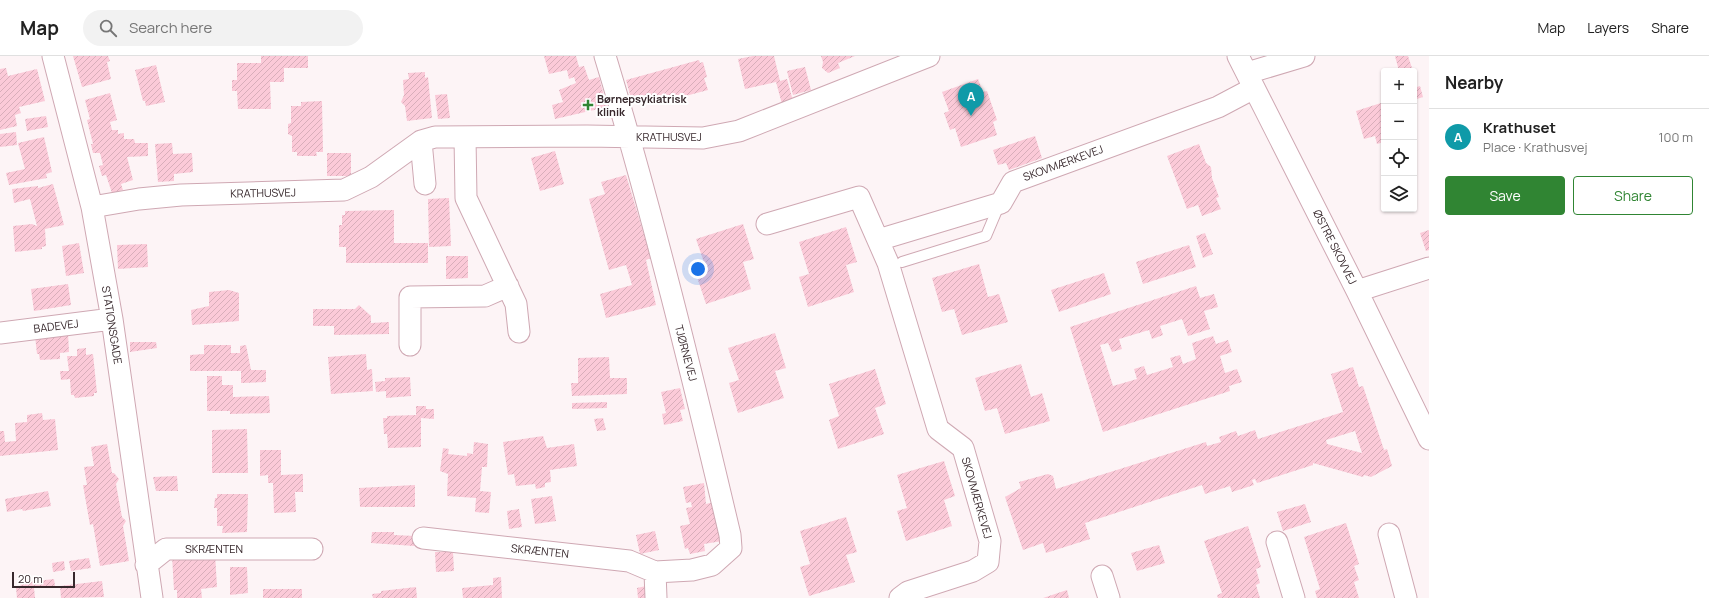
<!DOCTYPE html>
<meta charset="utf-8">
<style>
:root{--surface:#fff;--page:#f2f2f2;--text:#222;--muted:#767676;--line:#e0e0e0;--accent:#308533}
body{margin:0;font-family:Manrope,sans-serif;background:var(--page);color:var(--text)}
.controls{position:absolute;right:12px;top:12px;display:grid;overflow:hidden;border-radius:4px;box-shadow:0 1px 3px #0004}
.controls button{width:36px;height:36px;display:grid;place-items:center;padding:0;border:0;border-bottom:1px solid var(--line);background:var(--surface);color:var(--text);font:20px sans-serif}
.scale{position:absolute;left:12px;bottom:10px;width:63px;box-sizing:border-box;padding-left:4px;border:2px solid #37282c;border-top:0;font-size:11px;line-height:14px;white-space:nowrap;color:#37282c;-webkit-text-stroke:3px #fff;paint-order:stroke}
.you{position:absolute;left:698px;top:213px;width:14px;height:14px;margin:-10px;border:3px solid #fff;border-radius:50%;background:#1a73e8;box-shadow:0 0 0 6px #1a73e833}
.badge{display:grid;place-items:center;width:26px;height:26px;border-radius:50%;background:var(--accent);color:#fff;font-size:13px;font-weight:700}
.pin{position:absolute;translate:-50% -33px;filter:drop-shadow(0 1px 2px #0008)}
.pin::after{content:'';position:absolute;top:21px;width:14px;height:12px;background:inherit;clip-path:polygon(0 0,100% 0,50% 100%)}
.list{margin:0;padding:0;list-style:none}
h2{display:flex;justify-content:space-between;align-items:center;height:52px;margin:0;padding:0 16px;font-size:17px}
h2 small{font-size:13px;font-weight:400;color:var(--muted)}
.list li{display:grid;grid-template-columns:26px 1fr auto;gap:12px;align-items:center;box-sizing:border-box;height:56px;padding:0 16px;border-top:1px solid var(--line)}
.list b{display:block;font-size:15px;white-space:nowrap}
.list p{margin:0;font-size:13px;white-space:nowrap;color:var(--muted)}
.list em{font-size:13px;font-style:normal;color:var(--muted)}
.actions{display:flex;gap:8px;padding:12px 16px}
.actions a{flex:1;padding:9px 0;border:1px solid var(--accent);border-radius:4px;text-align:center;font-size:14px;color:var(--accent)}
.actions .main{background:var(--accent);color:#fff}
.icon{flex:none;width:22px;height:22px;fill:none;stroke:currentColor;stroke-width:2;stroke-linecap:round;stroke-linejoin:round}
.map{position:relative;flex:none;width:1429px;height:542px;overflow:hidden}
header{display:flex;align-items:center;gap:24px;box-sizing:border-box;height:56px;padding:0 20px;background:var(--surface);border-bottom:1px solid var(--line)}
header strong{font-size:19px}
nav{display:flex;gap:22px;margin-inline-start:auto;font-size:14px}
.search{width:280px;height:36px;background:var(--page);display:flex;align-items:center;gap:10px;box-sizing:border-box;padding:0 14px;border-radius:22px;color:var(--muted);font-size:15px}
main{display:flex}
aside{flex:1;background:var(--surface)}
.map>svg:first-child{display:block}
</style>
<header>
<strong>Map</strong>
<div class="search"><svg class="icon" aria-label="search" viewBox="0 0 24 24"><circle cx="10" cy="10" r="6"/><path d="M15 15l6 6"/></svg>Search here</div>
<nav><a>Map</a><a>Layers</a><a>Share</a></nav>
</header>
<main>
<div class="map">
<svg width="1429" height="542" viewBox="0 0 1429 542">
<defs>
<pattern id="building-hatch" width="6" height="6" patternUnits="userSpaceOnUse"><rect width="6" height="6" fill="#fbcad8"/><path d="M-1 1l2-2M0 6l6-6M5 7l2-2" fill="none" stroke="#d8aeba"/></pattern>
</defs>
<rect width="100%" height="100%" fill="#fdf4f6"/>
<path fill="url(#building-hatch)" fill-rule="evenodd" d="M73 0H108L110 5 107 6 111 23 82 31Z
M261 0H308V12H284V26H270L271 53H238L237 35H232V24H237V7H261Z
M544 0H576L579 11 584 10 589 24 599 21 607 51 555 63 552 49 563 46 559 34 576 27 574 21 569 23 567 14 549 18Z
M753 0H774L780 25 787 23 793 45 782 48 776 26 745 33 738 3Z
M821 0H855L838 7 840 12 828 17 822 12 823 6Z
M1395 0H1408L1413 15H1399Z
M699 4 700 7 703 6 707 21 704 22 708 34 678 42 677 39 654 46 652 40 632 46 626 24Z
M156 9 165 46 146 50 145 45H143L135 14Z
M805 11 811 34 793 39 787 15Z
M6 12 8 20 37 13 45 45 19 51 21 57 15 59 17 70 0 74V13Z
M425 16V22L428 21 432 62 407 65 405 50 401 46 404 39 403 24 409 23 408 17Z
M978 23 983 36 987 35 997 64 993 66 997 79 961 91 955 72 950 74 944 57 949 55 942 36Z
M1420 30 1423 41 1414 44V32Z
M110 37 117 64 110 66 112 74H118V78L124 77V83H134L135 87H148V100L127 101 133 124 121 128 123 134 112 137 106 119 102 120 99 110 103 109 100 97H93L91 88H93L87 64 90 63 85 44Z
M447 38 450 62 438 63 435 39Z
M322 45 323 96H316L317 100H297V96H292V80L288 78V68L291 67V50H301V46Z
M1384 46V86L1377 88 1375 80 1364 83 1356 55Z
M46 60 48 71 27 75 25 63Z
M16 76 17 89 0 91V78Z
M1035 80 1042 102 1009 114 1006 107 998 109 993 94Z
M44 81 52 116 46 118 47 122 9 129 6 117 25 113 18 87Z
M172 87 173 98 192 97 193 116 174 118V125L158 126 155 88Z
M1199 88 1206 107 1211 111 1212 122 1219 141 1216 142 1221 153 1202 160 1198 149 1187 153 1167 100Z
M555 95 564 128 540 135 531 102Z
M327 97H351V120H327Z
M626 119 651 202 646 204 656 249 606 262 600 238 632 229 626 209 609 214 589 143 605 138 601 126Z
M53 128 64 169 45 173 46 190 42 191V193L15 196 13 170 32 168 37 170 30 143 14 147 12 133 38 130V132Z
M449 142 451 190 429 191 428 143Z
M394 154V187H428V207H346V191H339V169H342V159H345V155Z
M743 168 754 203 743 206 751 233 706 248 696 218 707 215 696 183Z
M846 171 857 206 846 209 854 236 808 251 799 221 809 218 799 186Z
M1429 174V194L1426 195 1420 177Z
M1205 177 1213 198 1203 202 1196 180Z
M79 187 84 217 66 220 62 190Z
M147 188 148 211 118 213 117 189Z
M1189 189 1196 211 1143 228 1136 206Z
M446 200H468V222L446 223Z
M979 208 988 241 999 238 1008 266 962 279 954 253 942 256 932 222Z
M1104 217 1111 238 1059 256 1051 234Z
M68 228 71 249 34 255 31 233Z
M1196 230 1200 242 1214 238 1218 251 1204 255 1210 273 1188 280 1182 263 1160 270 1163 279 1152 283 1149 274 1119 283 1122 293 1112 296 1108 287 1100 289 1113 330 1137 323 1134 313 1144 310 1147 319 1173 311 1170 302 1180 299 1183 308 1196 303 1192 287 1213 280 1216 288 1228 284 1232 296 1220 300 1225 317 1237 313 1242 326 1229 330 1230 335 1103 376 1070 271Z
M229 234 239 237V265L192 269 191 254 209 250V236Z
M359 249 371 260V267L389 266V278L334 279V270H313V253H355Z
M68 277 69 296 60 297V303L40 304 39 298H37L35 280Z
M775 277 786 312 775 315 784 342 738 357 729 327 739 324 728 292Z
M130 286H156L157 292 130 296Z
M204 289H231V297H240V290L246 289 251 314H266V326L241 327V315H190V299L204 298Z
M86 292V299L93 298 97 337H94V340L75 342 74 339H71L70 323 61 324 60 315H69L67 300H77V293Z
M366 298 367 314 372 313 373 335 331 338 328 301Z
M609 301 610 322H627V338L572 340 571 327H578V302Z
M1021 308 1031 341 1042 337 1050 365 1005 378 997 352 985 355 975 322Z
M1353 311 1359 331 1363 330 1384 394 1387 393 1392 410 1371 421 1364 419 1363 421 1313 407V409L1257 427 1255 423 1252 424 1254 429 1232 436 1230 430 1205 438 1202 429 1085 467 1090 483 1046 497 1043 487 1023 494 1005 441 1021 432 1019 426 1048 418 1053 420 1056 433 1206 386 1207 390 1221 386 1219 381 1236 375 1238 380 1255 374 1258 383 1343 356 1331 318ZM1355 375 1362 397 1327 388 1326 384Z
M875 313 886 348 875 352 884 378 838 393 829 364 839 360 829 328Z
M207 320H222V329H233V341L269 340 270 357 230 358V355H207Z
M410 321 411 340 386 342V335L376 336 375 326 385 325V322Z
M680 332 685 353 680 354 683 365 664 369 662 358 666 357 661 336Z
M607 346V352L572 353V347Z
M416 350H426V353H434V363L421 362V391L388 392 387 378H384L383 362H387V360L416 359Z
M42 357 43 364 55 363 58 394 0 400V375H4L5 386 16 385 15 367 27 366V359Z
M603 362 606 374 597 375 594 363Z
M247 373 248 417H212V374Z
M543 380 547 392 574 388 577 410 550 414 551 426 545 427V431L536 433 535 428 516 430 514 418 508 419 503 386Z
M474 386 488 388 487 411H482L480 435 491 436 489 457 475 456 476 442 447 440 448 418 440 415 443 392 449 393 448 398 467 400V397L473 398Z
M107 388 112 417H114L119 423 116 428 122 461 126 465 123 470 129 505 100 510 93 468 90 469 83 429H87L84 411 94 410 91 391Z
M260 394H281V419L303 418V436H295L296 456 274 457 273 427H268V419L260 420Z
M944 405 955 440 944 444 952 470 906 485 897 455 907 452 897 419Z
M177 420 178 435H156L153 421Z
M704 427 706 448 714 446 722 485 704 488 705 495 690 498 688 492 685 493 680 470 690 468 686 452 692 451 691 446 686 447 683 431Z
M415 429V451H360L359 432Z
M48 435 51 450 23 455 22 453 7 456 5 443Z
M217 438H248L247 476 222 477 223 470H217V452H214L215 442H217Z
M552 440 556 465 535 468 531 443Z
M1305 448 1311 466 1283 475 1277 456Z
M519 453 522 471 509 473 507 455Z
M846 461 857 496 846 499 855 526 809 540 800 511 810 508 800 475Z
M1346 467 1359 508 1354 510 1359 524 1354 526 1359 542H1317L1315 535 1320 533 1304 481Z
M1248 470 1261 511 1256 513 1260 527 1256 529 1260 542H1218L1217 539 1222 537 1204 485Z
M655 475 659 494 640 498 636 479Z
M372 476H394V479L415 480 414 490 371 487Z
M1159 489 1165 507 1137 515 1131 497Z
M435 496H453L454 515 436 516Z
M215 497 217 531 201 533 202 542H177V534H174L172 500Z
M89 502 91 512 71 515 69 505Z
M64 505 65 514 53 516 52 507Z
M230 511H247L248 537 230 539Z
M501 521 502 542H463L462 532 493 529V522Z
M54 523 55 530 34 532 35 542H17L16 532 21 531 20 527Z
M102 525 104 541 61 542 60 530Z
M646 530 648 542H638L637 532Z
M416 531 417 542H373L372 538 381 537V535Z
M263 533H302V542H263Z
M1067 534 1069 542H1043Z"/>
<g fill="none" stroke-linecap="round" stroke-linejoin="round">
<defs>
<path id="service" d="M902 206 986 180 1000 147"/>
<path id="minor" d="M53 0 92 151 112 263 152 542
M605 0C653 158 692 318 730 479L731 492 712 509 692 514 655 516 656 542
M1238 0 1357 235 1429 383
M1247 17 1304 0
M465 81 466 142 516 248 519 276
M421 85 425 128
M92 151 139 143 181 139 344 134 371 121 421 85 435 81 587 80 703 82 739 75 929 0
M767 168 859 141 888 207 938 373 963 392 990 485 988 506 973 515 908 536 900 542
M878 184 1001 147 1013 126 1218 51 1254 32
M1357 235 1429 212
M0 277 112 263
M410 289V241L485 240 508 230
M1389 478 1406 542
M423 482 629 505 655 516
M1277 486 1294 542
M146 509 166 493H312
M1102 520 1109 542"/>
</defs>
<use href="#service" stroke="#cfa8b3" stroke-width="12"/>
<use href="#minor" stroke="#cfa8b3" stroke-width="23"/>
<use href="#service" stroke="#fff" stroke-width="10"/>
<use href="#minor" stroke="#fff" stroke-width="21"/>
</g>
<path fill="#308533" stroke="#fff" stroke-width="1.5" d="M586 43h4v4h4v4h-4v4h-4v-4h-4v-4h4z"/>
<g text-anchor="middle" stroke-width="4" stroke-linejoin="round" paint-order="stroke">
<g font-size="11" font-weight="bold" fill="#37282c" stroke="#fff" text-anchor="start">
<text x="597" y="47">Børnepsykiatrisk<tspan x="597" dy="13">klinik</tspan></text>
</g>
<g font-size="11" fill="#37282c" stroke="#fff">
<text x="669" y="85">KRATHUSVEJ</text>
<text transform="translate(1063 107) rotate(-20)" y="4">SKOVMÆRKEVEJ</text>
<text transform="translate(263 137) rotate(-1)" y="4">KRATHUSVEJ</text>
<text transform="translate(1335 191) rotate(63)" y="4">ØSTRE SKOVVEJ</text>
<text transform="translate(112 269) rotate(81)" y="4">STATIONSGADE</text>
<text transform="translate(56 270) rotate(-7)" y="4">BADEVEJ</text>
<text transform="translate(686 297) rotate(75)" y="4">TJØRNEVEJ</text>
<text transform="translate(977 442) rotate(74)" y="4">SKOVMÆRKEVEJ</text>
<text x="214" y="497">SKRÆNTEN</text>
<text transform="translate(540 495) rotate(6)" y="4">SKRÆNTEN</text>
</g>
</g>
</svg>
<div class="controls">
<button>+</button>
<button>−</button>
<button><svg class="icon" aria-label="locate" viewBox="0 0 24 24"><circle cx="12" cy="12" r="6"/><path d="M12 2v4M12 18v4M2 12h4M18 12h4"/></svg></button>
<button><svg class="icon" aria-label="layers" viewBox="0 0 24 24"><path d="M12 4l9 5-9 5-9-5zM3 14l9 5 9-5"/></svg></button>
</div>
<div class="scale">20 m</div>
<div class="you"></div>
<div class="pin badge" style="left:971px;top:60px;background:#0f9aa8">A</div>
</div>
<aside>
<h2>Nearby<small></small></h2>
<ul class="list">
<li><span class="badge" style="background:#0f9aa8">A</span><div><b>Krathuset</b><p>Place · Krathusvej</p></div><em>100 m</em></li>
</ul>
<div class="actions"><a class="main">Save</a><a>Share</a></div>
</aside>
</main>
